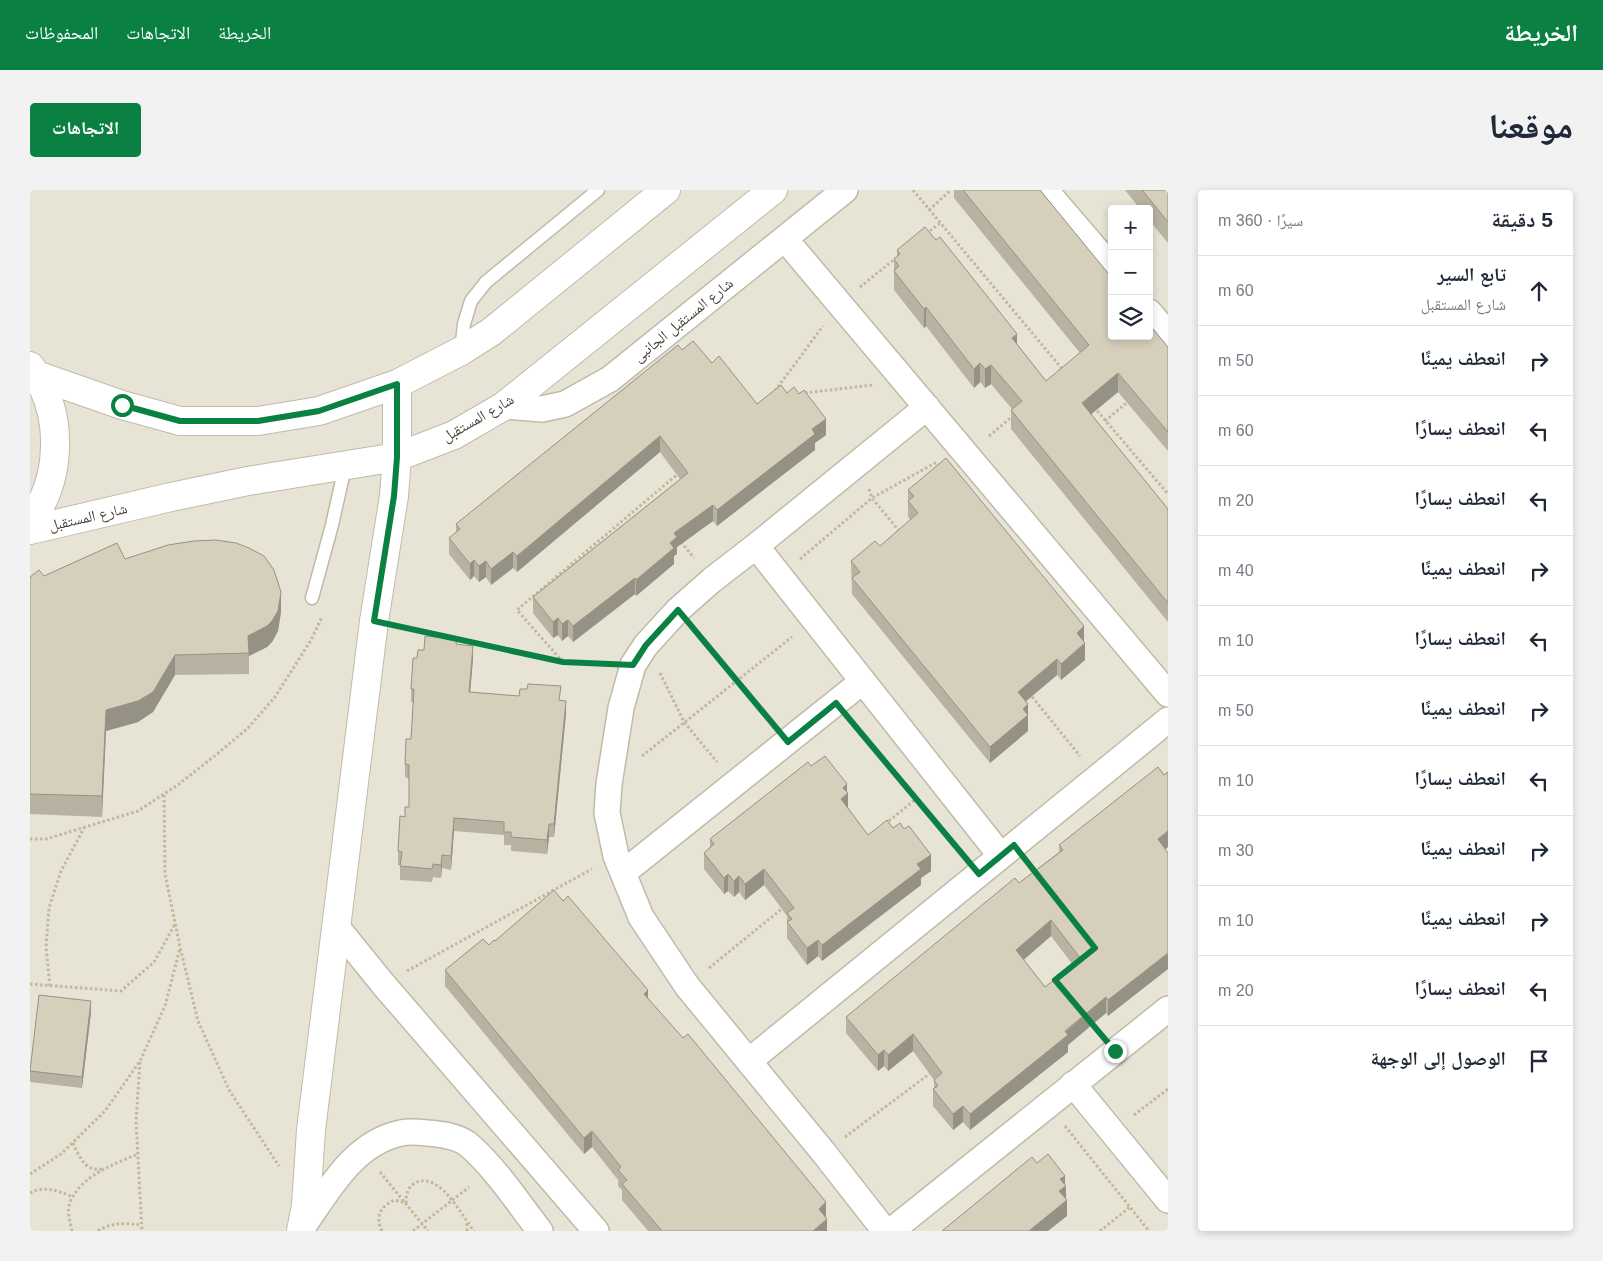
<!DOCTYPE html>
<html lang="ar">
<meta charset="utf-8">
<style>
:root{--surface:#fff;--page:#f2f2f3;--text:#1f2937;--muted:#747a83;--line:#e0e1e3;--accent:#0b8043}
body{margin:0;font-family:Helvetica,"Noto Naskh Arabic",sans-serif;background:var(--page);color:var(--text);direction:rtl}
.controls{position:absolute;right:15px;top:15px;display:grid;overflow:hidden;border-radius:5px;box-shadow:0 2px 8px #0003}
.controls button{width:45px;height:45px;display:grid;place-items:center;padding:0;border:0;border-bottom:1px solid var(--line);background:var(--surface);color:var(--text);font:25px sans-serif}
.stop{position:absolute;width:15px;height:15px;margin:-11px;border:4px solid #0b8043;border-radius:50%;background:#fff}
.stop.end{background:#0b8043;border-color:#fff;box-shadow:0 1px 5px #0008}
.list{margin:0;padding:0;list-style:none}
h2{display:flex;justify-content:space-between;align-items:center;height:65px;margin:0;padding:0 20px;font-size:21px}
h2 small{font-size:16px;font-weight:400;color:var(--muted)}
.list li{display:grid;grid-template-columns:32px 1fr auto;gap:15px;align-items:center;box-sizing:border-box;height:70px;padding:0 20px;border-top:1px solid var(--line)}
.list b{display:block;font-size:19px;white-space:nowrap}
.list p{margin:0;font-size:16px;white-space:nowrap;color:var(--muted)}
.list em{font-size:16px;font-style:normal;color:var(--muted)}
.icon{flex:none;width:28px;height:28px;fill:none;stroke:currentColor;stroke-width:2;stroke-linecap:round;stroke-linejoin:round}
.map{position:relative;flex:none;width:1138px;height:1041px;overflow:hidden;direction:ltr;border-radius:5px}
header{display:flex;align-items:center;gap:30px;box-sizing:border-box;height:70px;padding:0 25px;background:var(--accent);color:#fff}
header strong{font-size:24px}
nav{display:flex;gap:28px;margin-inline-start:auto;font-size:18px}
.intro{display:flex;align-items:center;justify-content:space-between;box-sizing:border-box;height:120px;padding:0 30px}
h1{margin:0;font-size:35px}
.button{padding:12px 22px;border-radius:5px;background:var(--accent);color:#fff;font-size:18px;font-weight:700}
main{display:flex;gap:30px;padding:0 30px}
aside{flex:1;background:var(--surface);border-radius:5px;box-shadow:0 2px 8px #0003}
.map>svg:first-child{display:block}
</style>
<header>
<strong>الخريطة</strong>
<nav><a>الخريطة</a><a>الاتجاهات</a><a>المحفوظات</a></nav>
</header>
<div class="intro"><h1>موقعنا</h1><a class="button">الاتجاهات</a></div>
<main>
<aside>
<h2>5 دقيقة<small>سيرًا · 360 m</small></h2>
<ul class="list">
<li><svg class="icon" aria-label="ahead" viewBox="0 0 24 24"><path d="M12 20V5M6 11l6-6 6 6"/></svg><div><b>تابع السير</b><p>شارع المستقبل</p></div><em>60 m</em></li>
<li><svg class="icon" aria-label="right" viewBox="0 0 24 24"><path d="M7 20v-9h11M14 6l5 5-5 5"/></svg><div><b>انعطف يمينًا</b></div><em>50 m</em></li>
<li><svg class="icon" aria-label="left" viewBox="0 0 24 24"><path d="M17 20v-9H6M10 6l-5 5 5 5"/></svg><div><b>انعطف يسارًا</b></div><em>60 m</em></li>
<li><svg class="icon" aria-label="left" viewBox="0 0 24 24"><path d="M17 20v-9H6M10 6l-5 5 5 5"/></svg><div><b>انعطف يسارًا</b></div><em>20 m</em></li>
<li><svg class="icon" aria-label="right" viewBox="0 0 24 24"><path d="M7 20v-9h11M14 6l5 5-5 5"/></svg><div><b>انعطف يمينًا</b></div><em>40 m</em></li>
<li><svg class="icon" aria-label="left" viewBox="0 0 24 24"><path d="M17 20v-9H6M10 6l-5 5 5 5"/></svg><div><b>انعطف يسارًا</b></div><em>10 m</em></li>
<li><svg class="icon" aria-label="right" viewBox="0 0 24 24"><path d="M7 20v-9h11M14 6l5 5-5 5"/></svg><div><b>انعطف يمينًا</b></div><em>50 m</em></li>
<li><svg class="icon" aria-label="left" viewBox="0 0 24 24"><path d="M17 20v-9H6M10 6l-5 5 5 5"/></svg><div><b>انعطف يسارًا</b></div><em>10 m</em></li>
<li><svg class="icon" aria-label="right" viewBox="0 0 24 24"><path d="M7 20v-9h11M14 6l5 5-5 5"/></svg><div><b>انعطف يمينًا</b></div><em>30 m</em></li>
<li><svg class="icon" aria-label="right" viewBox="0 0 24 24"><path d="M7 20v-9h11M14 6l5 5-5 5"/></svg><div><b>انعطف يمينًا</b></div><em>10 m</em></li>
<li><svg class="icon" aria-label="left" viewBox="0 0 24 24"><path d="M17 20v-9H6M10 6l-5 5 5 5"/></svg><div><b>انعطف يسارًا</b></div><em>20 m</em></li>
<li><svg class="icon" aria-label="arrive" viewBox="0 0 24 24"><path d="M6 21V4h12l-3 4 3 4H6"/></svg><div><b>الوصول إلى الوجهة</b></div></li>
</ul>
</aside>
<div class="map">
<svg width="1138" height="1041" viewBox="0 0 1138 1041">
<rect width="100%" height="100%" fill="#f3f1e7"/>
<path fill="#e7e4d5" fill-rule="evenodd" d="M0 0H1138V1041H0ZM1082 19H1119V146H1082Z"/>
<g fill="none" stroke-linecap="round" stroke-linejoin="round">
<defs>
<path id="service" d="M431 161 434 134 441 111 456 92 568 0
M282 408 302 335 315 277"/>
<path id="minor" d="M1015 0 1082 78
M755 49 1138 504
M1119 122 1138 144
M474 216 512 219 535 214 580 189 815 0
M726 356 971 666
M593 683 833 491
M306 736 353 794 566 1041
M719 871 1138 530
M1043 894 1138 1010
M272 1038C298 1001 323 953 371 943 379 941 389 942 397 943 411 944 429 946 440 956 466 979 489 1014 510 1041
M855 1041 794 963 657 796 611 727 586 666 577 623 579 594 591 518 603 475 616 455 648 420 682 390 726 356 897 217
M861 1041 1138 819"/>
<path id="tertiary" d="M0 176C34 221 33 287 0 332
M6 185 92 215 150 231H228L289 221 367 194 431 161 461 142 636 0
M0 340 141 307 218 291 367 267 424 245 474 216 743 0
M271 1041 276 1015 281 940 344 431 364 306 367 267V194"/>
</defs>
<use href="#service" stroke="#bfbaa9" stroke-width="15"/>
<use href="#minor" stroke="#bfbaa9" stroke-width="28"/>
<use href="#tertiary" stroke="#bfbaa9" stroke-width="30"/>
<path stroke="#c1b89a" stroke-width="3" stroke-dasharray="2.5 2.5" stroke-linecap="butt" d="M883 0 1033 180
M899 20 921 0
M896 44 910 33
M830 97 866 68
M745 201 793 136
M765 204 843 195
M1064 217 1138 304
M1075 231 1100 210
M959 246 983 226
M839 299 842 308 870 342
M651 352 664 368
M770 369 842 308 907 272
M372 437 533 472 574 474
M665 441 740 530
M533 472 487 420 649 283
M630 483 654 532 687 572
M999 503 1050 566
M824 535 905 632
M612 566 762 447
M134 605 135 684 150 757 168 831 199 900 249 976
M855 634 886 609
M0 649H16L108 621 149 594 187 564 218 538 245 507 281 450 292 427
M679 778 754 717
M377 781 562 679
M0 794 91 801 124 772 145 734
M20 796 16 757 19 718 31 681 54 638
M110 872 106 931 112 1041
M1104 925 1138 899
M1035 936 1119 1041
M815 947 902 882
M43 953C49 966 55 982 72 979
M350 982 398 1041
M0 984 31 964 75 921 110 871 135 816 150 758
M0 1003C15 995 29 1001 43 1007
M42 1041C40 1032 36 1019 41 1010 53 985 84 974 108 964
M68 1041C81 1032 96 1033 111 1035
M352 1041C345 1027 350 1016 365 1010L376 1013C376 1005 377 998 385 993 409 980 432 1026 444 1041
M383 1041 439 997
M437 1041V1032
M1070 1041 1100 1017"/>
<use href="#service" stroke="#fff" stroke-width="12"/>
<use href="#minor" stroke="#fff" stroke-width="25"/>
<use href="#tertiary" stroke="#fff" stroke-width="28"/>
</g>
<path fill="#b7b2a2" fill-rule="evenodd" d="M924 0H1010L1138 157V261L1088 202 1061 224 1138 319V432L981 239V220L982 219 961 194 955 198 950 192 944 198 896 136 894 138 864 100V69L867 67V60L987 154 1016 191 1050 163 924 8Z
M1095 0H1138V53L1119 30V19H1110Z
M652 160 682 173 727 214 757 203 796 245 785 253V260L687 336 683 331 647 357V364L644 366V374L606 406 605 404 543 452 538 446 532 451 528 445 523 448 503 423V407L650 289 630 262 487 382 483 378 461 395 456 387 449 392 444 386 440 390 419 364V348L426 343V334Z
M878 300 1054 452 1055 470 1031 490 1027 485 996 511 998 530V541L960 573 822 404 821 371 850 356 881 330 878 327Z
M95 369 251 422 248 441 242 452 237 457 219 466V484L145 485 123 522 108 532 76 541 72 627 0 624V387L14 386Z
M427 454 443 469 440 502 531 510 536 524 524 647H519L517 664 481 661V655H474V645L424 641 421 680 412 678 411 688 403 687 402 692 370 690V675H368V661L375 627 379 617V589L375 587V574L381 549 383 512H381V499L387 468 394 460Z
M781 576 817 602 818 618 838 645 863 638 901 681 891 688V695L792 771 788 766 777 775 757 748V726L734 695 715 710 709 702 704 707 698 701 694 704 674 679V663L680 657V649Z
M1138 582V657L1135 659 1078 826 1076 823 1038 855V862L940 940 933 932 923 940 903 916V899H904V890L883 861 858 881 854 876 848 881 816 843V827L1029 662V655ZM1021 746 1043 775 1015 797 994 770Z
M465 751 618 808 796 1028 797 1041H618L592 1010V1000L588 996V990L562 957 554 964 415 796V780Z
M61 822 52 898 0 892V877Z"/>
<path fill="#959184" d="M896 117V136L894 138V119Z
M987 144V163L982 148Z
M950 173V192L944 198V179Z
M961 175V194L955 198V179Z
M1088 183V202L1052 232V213Z
M796 229V245L785 253V260L687 336V320L782 239Z
M630 246V262L487 382V366Z
M683 315V331L647 357V364L644 366V374L606 406V390L640 353 644 343Z
M483 362V378L461 395V379Z
M444 370V386L440 390V374Z
M456 371V387L449 392V376Z
M605 388V404L543 452V436Z
M251 402V422L248 441 242 452 237 457 219 466 218 446Z
M528 428V445L523 448V432Z
M538 430V446L532 451V434Z
M1054 436V453L1047 443Z
M1055 453V470L1031 490V474Z
M443 456V469L439 515V502Z
M145 465V485L123 522 108 532 76 541 72 627V606L76 520Z
M1027 469V485L988 518V502Z
M536 511V524L524 647V634Z
M998 514V541L960 573V557L993 519Z
M817 594V604L818 603V619L811 609 813 598Z
M424 628V641L421 680V666Z
M519 634V647L517 664V650Z
M1138 641V657L1128 666V649Z
M412 665V678L411 688V675Z
M901 665V681L891 688V695L792 771V755L887 674Z
M734 679V695L715 710V694Z
M698 684V701L694 704V688Z
M709 686V702L704 707V691Z
M1021 730V746L986 776V760Z
M788 750V766L777 775V758Z
M1138 763V779L1078 826V810Z
M618 800V816L614 804Z
M1076 807V823L1038 855V862L940 940V924Z
M61 811V822L52 898V887Z
M883 844V861L858 881V865Z
M854 860V876L848 881V865Z
M933 916V932L923 940V924Z
M562 941V957L554 964V948Z
M1035 986V997L1036 996V1010H1037V1026L1018 1041H999L1029 1001 1030 989Z
M796 1012V1029L789 1019Z
M797 1029V1041H783Z"/>
<path fill="#d5cfbc" stroke="#959184" fill-rule="evenodd" d="M933 0H1010L1082 88V146H1119V134L1138 157V242L1088 183 1052 213 1138 319V413L981 220 992 211 961 175 955 179 950 173 944 179 896 117 894 119 864 81 869 76 864 69 870 64 867 60 895 37 906 50 910 47 957 106 987 144 982 148 1016 191 1059 155Z
M1112 0H1138V32Z
M663 151 682 173 689 166 727 214 751 195 757 203 764 197 769 204 774 200 796 229 782 239 785 244 687 320 683 315 644 343 647 347 640 353 644 358 606 390 605 388 543 436 538 430 532 434 528 428 523 432 503 407 658 283 630 246 487 366 483 362 461 379 456 371 449 376 444 370 440 374 419 348 430 339 426 334 648 155 652 160Z
M916 268 1054 436 1047 443 1055 453 1031 474 1027 469 988 502 998 514 993 519 998 525 960 557 822 388 830 382 821 371 845 351 850 356 888 323 878 311 884 306 878 300Z
M186 350 206 353 219 358 234 366 244 380 251 402 248 421 242 431 237 436 218 446 219 463 145 465 123 502 108 511 76 520 72 606 0 604V387L9 380 14 386 87 353 95 369 138 355 164 351Z
M395 446 427 449 426 454 443 456 439 502 489 506 490 499H497L498 494 531 496 529 510 536 511 524 634H519L517 650 481 647V642H474V632L424 628 421 666 412 665 411 675 403 674 402 679 370 676 372 662 368 661 370 626 375 627V617H379V575L375 574 376 549H381L384 499H381L383 468H387L388 460H394Z
M795 566 817 594 813 598 818 603 811 609 838 645 857 630 863 638 870 633 874 639 879 636 901 665 887 674 891 679 792 755 788 750 777 758 757 732 762 729 757 723 764 718 734 679 715 694 709 686 704 691 698 684 694 688 674 663 684 654 680 649 778 572 781 576Z
M1128 577 1134 585 1138 582V641L1128 649 1138 663V763L1078 810 1076 807 1035 841 1038 845 940 924 933 916 923 924 903 899 908 896 904 890 912 883 883 844 858 865 854 860 848 865 816 827 985 688 989 693 1033 660 1029 655ZM1021 730 1051 769 1015 797 986 760Z
M524 700 533 711 538 706 618 800 614 804 653 848 658 844 796 1012 789 1019 797 1029 783 1041H632L592 994 597 990 588 980 591 977 562 941 554 948 415 780 453 749 459 755 464 750 465 751Z
M9 805 61 811 52 887 0 881Z
M1018 964 1035 986 1030 989 1036 996 1029 1001 1037 1010 999 1041H912L1002 967 1007 973Z"/>
<g fill="none" stroke-linecap="round" stroke-linejoin="round">
<path stroke="#0b8043" stroke-width="6" d="M92 215 150 231H228L289 221 367 194V267L364 306 344 431 533 472 603 475 616 455 648 420 758 552 806 513 949 684 984 655 1065 758 1025 790 1085 861"/>
</g>
<g text-anchor="middle" stroke-width="4" stroke-linejoin="round" paint-order="stroke">
<g font-size="15" fill="#464236" stroke="#fff">
<text transform="translate(653 130) rotate(-39)" y="5">شارع المستقبل الجانبى</text>
<text transform="translate(448 228) rotate(-30)" y="5">شارع المستقبل</text>
<text transform="translate(58 327) rotate(-13)" y="5">شارع المستقبل</text>
</g>
</g>
</svg>
<div class="controls">
<button>+</button>
<button>−</button>
<button><svg class="icon" aria-label="layers" viewBox="0 0 24 24"><path d="M12 4l9 5-9 5-9-5zM3 14l9 5 9-5"/></svg></button>
</div>
<div class="stop" style="left:92px;top:215px"></div>
<div class="stop end" style="left:1085px;top:861px"></div>
</div>
</main>
